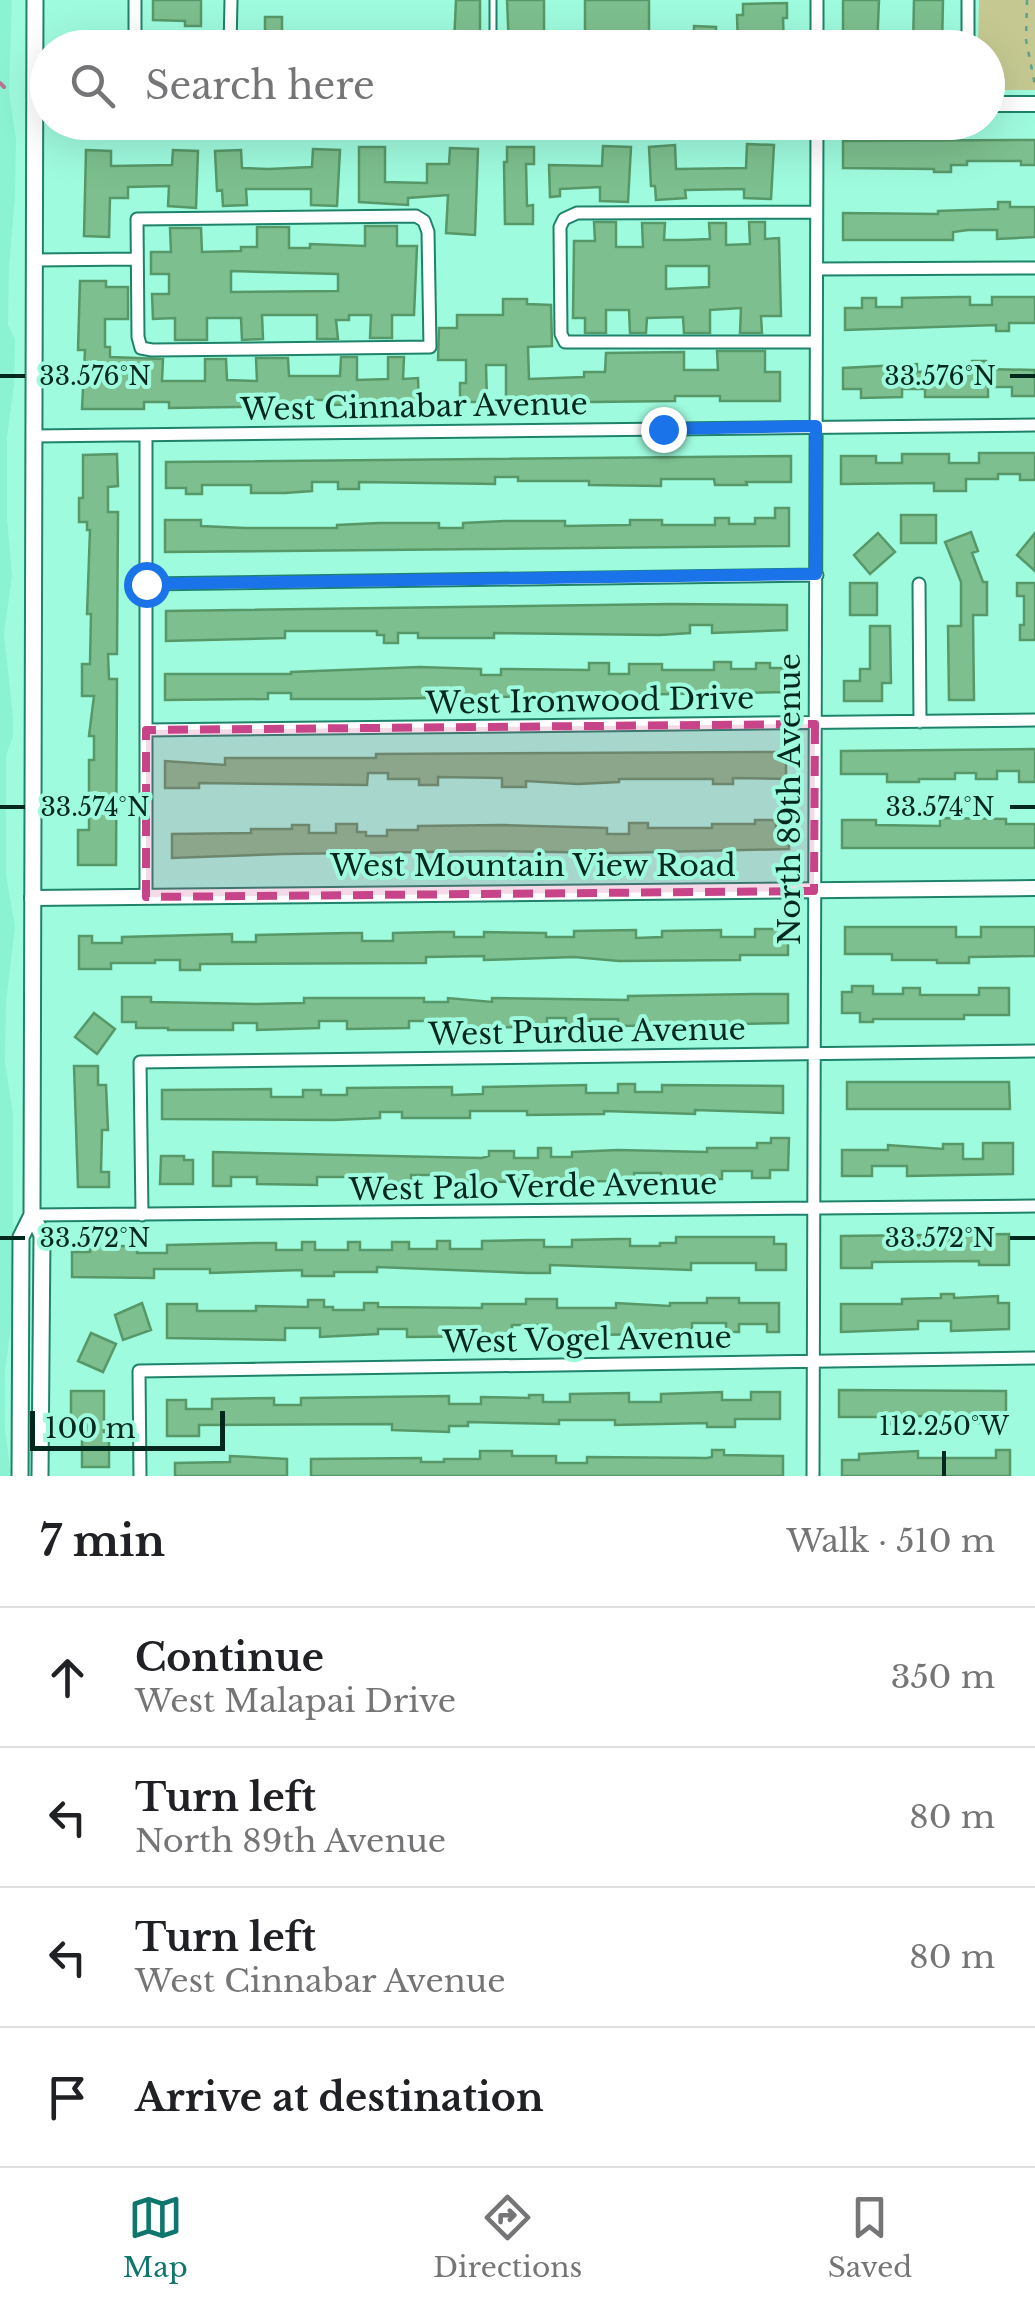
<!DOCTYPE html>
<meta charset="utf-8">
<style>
:root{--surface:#fff;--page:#f6f6f6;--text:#202124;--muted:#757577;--line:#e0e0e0;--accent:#0f766e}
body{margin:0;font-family:"Libre Baskerville",serif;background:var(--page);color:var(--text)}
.scale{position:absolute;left:30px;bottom:25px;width:195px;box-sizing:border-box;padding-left:10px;border:5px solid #00281d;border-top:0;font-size:28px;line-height:35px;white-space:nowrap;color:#00281d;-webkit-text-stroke:8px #9ffbde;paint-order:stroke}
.stop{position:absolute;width:30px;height:30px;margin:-22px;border:8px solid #1a73e8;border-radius:50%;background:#fff}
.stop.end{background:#1a73e8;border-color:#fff;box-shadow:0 2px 10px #0008}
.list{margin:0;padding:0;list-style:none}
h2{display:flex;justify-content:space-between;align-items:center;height:130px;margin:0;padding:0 40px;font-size:42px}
h2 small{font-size:32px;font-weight:400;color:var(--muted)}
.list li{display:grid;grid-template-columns:65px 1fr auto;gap:30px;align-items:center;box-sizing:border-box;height:140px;padding:0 40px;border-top:2px solid var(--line)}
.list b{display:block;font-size:38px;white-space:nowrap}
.list p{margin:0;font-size:32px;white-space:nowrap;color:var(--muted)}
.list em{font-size:32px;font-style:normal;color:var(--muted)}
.icon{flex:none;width:55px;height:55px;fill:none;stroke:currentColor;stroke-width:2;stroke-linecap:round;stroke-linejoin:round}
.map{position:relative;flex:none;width:1035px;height:1476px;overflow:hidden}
.search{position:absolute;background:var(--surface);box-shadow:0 10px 40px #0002;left:30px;right:30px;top:30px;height:110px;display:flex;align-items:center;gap:25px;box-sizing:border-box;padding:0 35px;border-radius:55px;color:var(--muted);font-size:38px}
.sheet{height:690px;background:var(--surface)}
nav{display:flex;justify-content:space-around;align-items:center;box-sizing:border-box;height:140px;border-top:2px solid var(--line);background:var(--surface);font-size:28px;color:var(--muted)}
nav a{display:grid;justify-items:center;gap:5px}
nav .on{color:var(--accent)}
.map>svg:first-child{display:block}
</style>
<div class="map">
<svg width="1035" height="1476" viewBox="0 0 1035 1476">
<rect width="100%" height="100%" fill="#9ffbde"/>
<path fill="#8bf3d2" d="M0 0H12L9 91 16 140 15 197 9 267 8 325 15 339 14 385 7 437V518L12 575 4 634 13 718V736L6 756V875L15 927 6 1002 5 1062 13 1114V1311L5 1372V1428L11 1476H0Z"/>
<path fill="#c5c991" d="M979 0H1035V90H988V48L978 47Z"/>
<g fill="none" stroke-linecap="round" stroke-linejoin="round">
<path stroke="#b97594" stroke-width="4" d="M0 83 4 87"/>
</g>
<path fill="#7dbf8e" stroke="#579869" stroke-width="2.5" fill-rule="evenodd" d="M153 0H201V26H185V21L153 20Z
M456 0H480V44H454Z
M507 0H544V48H509Z
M585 0H649V33H645V48H585Z
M843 0H879L877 48H843Z
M914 0H943L942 48H913Z
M787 3V18H783L784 48H738L737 15H743V4Z
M265 17H282V48H265Z
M694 26 716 27V48H694Z
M1035 140V165H1021V161H967V165H951V172H934V169L843 168V141Z
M747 144 774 145 771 199 744 198V189L685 190 686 198 656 200 655 186H651L649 147 675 145 676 169 746 168Z
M603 146 631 147 628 202 600 201V187L560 189V196L550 197 549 165 602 166Z
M359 147H385V182L427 183V164H449L450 148 478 149 475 235 446 233 448 195 408 198V205L359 202Z
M507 147H534V164H526L527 206 533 205V224H505L504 162H507Z
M313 149 340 150 337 206 311 205V189H246L247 205 223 206 222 190 217 191 215 151 241 150 242 168 269 169 312 167Z
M86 150 111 151V166L172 165 173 150 198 151 196 208 168 206 169 186 128 187V198H110L109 237 84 236Z
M998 202H1010V207H1035V237L997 239V230H968L953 232V240H843V213L938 214V211L998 209Z
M594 222H616V247H643L642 223H665L664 240H683L710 239 709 223H726V245L750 244 749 222H765V239L779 238 781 316H761L762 333H740L741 308 710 310V333H684L683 317 647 318 646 333H630L629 310H606V333H585V318H573L574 241H595ZM666 266H709V287L666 289Z
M365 226H397V246H417L414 315H392V338H370L371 315H349V320H336L338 339H317V315H262L263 339 242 340 241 318H207V340H175V318L153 319 152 294H169V274H151V252H171L170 228H201L202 252 241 251V247H257V227H289V248H310V244L365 246ZM231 271 338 274V291L231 292Z
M80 281H106V287H128V319H105V347H110V357L163 359 162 381H205V359H226L227 380 257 381 256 358H288L289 376H340L341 357H357V380L388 379V357H404L403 379 418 378 419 403 331 405V400H307L306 406 169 408V402H144V409H82L85 350H78Z
M958 297H970V305H992V297H1035V323H1009V331H996V325L845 330V308H862V298H876V307H902V298Z
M503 299H527V304L551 305 552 346 528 347 529 379 584 377V372H605L606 353 684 352V370H718L717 351H765V372H780V401H720V396H675V401L506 403V365H486L487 402H460V383H466V360H438L439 328H457V315H503Z
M972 361H986V369L1035 370V396H1012V387H988V397H925V389H902V397L861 398V389H843V368L917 364V372L938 371V366L972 365Z
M979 453H1035V480H1020V474H998V479H966V491H934V483L841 484V456H876V463H902V454H949V463H979Z
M117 454 118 486 108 487V512H118L117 654H108L109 679H117L116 865H78V830H89V760H94V736H89L94 696H82V664H90L91 614H87L90 530H87V522H79V498H83V455Z
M791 456V482H746L747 485H715L714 479H661V486L589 485V481H518V477H495V484L359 482V489H338V482H312V491L285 493H251V485H202V494H186V488H166V462Z
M775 508H789V546L165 552V520H201V526L245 528H337V525L379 523H439V528H463V523L505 521H565V526L630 525V520H662V525H715V518H729V524H755V518H775Z
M901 515H936V543H901Z
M971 532 978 551 972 553 983 582H987V615H973L974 700H949L948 626H961V582L945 542Z
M878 533 895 552 870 574 854 555Z
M1035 533V571L1017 555Z
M850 583H877V615H850Z
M1017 583H1035V640H1020V625H1024V596H1017Z
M671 604 787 605V630L712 633V625H690V633L660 635 494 633V638H418V633H398V643H384V635H377V631H285V638L166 641V611Z
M870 626H890L891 683H882V701H844V681H860V669H870Z
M714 662H731V669H756V663H770V668H789V692L370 699H291V693H268V699L165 700V674H291V672L419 667 481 669V675H501V669L589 670V663H609V674H629V664H662V670H714Z
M1035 749V782H1019V771H997V779H976V773H955V779H919V782H887V774H841V751Z
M786 752V779L733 778V784H713V779H619V782L578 784 526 781V787H502V778L438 777V785H419V779H388V773H368L367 785 199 783V788H165V761L225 765V758H376V754Z
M940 818 1006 819V824H1035V848H842V820H876V825L940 826Z
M755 820H776V828H789V849L617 853 494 851 283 854 172 858V834L251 833V829H292V825H309V833H336V824H357V832H366V836H387V830H418V826L503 825 607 828V834H629V823H648V828H712V824H755Z
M845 927H956V937H981V927H1035V956L969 957V963H937V960H892V954H845Z
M755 929H788V955H740V960L619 961 574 957 484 960V956L426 957V963L200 964V970H180V960H155V963H111V969H79V936H92V943H122V937L232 934V942H256V935L349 933H362V941H393V933L439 932H454V937H484V932L546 933V937H574V931L636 930V938L662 937V931L721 930V937H755Z
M852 986H873V994H903V988H920V995H979V988H1009V1015H964V1019H873V1022H860V1013H842V992H852Z
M756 994H788V1023L618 1026V1019H590V1024H566V1018H547V1027L437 1028V1021H409V1028L347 1029V1021H319V1028L257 1030V1023H233V1030H168V1028H136V1022H122V997H151V1002L257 1004 304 1003V998H424V1002H448V998L492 1002V998L628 1000V996Z
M94 1013 115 1029 97 1054 75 1037Z
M74 1066H98V1085H106L108 1130H102L101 1172H109V1187H78Z
M847 1082H1009L1010 1109H847Z
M618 1084H635V1092H662V1085L783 1086V1113L695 1110V1114L604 1111V1114L527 1115V1111H470V1118H402V1112H380V1118L334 1120 162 1119V1090L271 1089V1097H303V1090H321V1095H347V1088L452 1087V1095L483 1094V1087L586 1085V1093H618Z
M771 1138H789L788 1170H770V1178H752V1171H722V1179H661V1173H634V1181L437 1182V1175H411V1183H393L348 1181V1177H317V1185L257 1184V1177H231V1186H213V1152L482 1158 489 1156V1151H514V1158H538V1148H551V1157H572V1152L618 1150 707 1152V1148H757V1143H771Z
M983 1143H1013V1174L907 1176V1166H872V1176H842V1150H888V1145L943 1149V1144H963V1159H983Z
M161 1156H184V1160H193V1184H160Z
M1009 1234V1265H979V1261L872 1262V1268H841V1236Z
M676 1237H774V1244H786V1270H756V1263H691V1270L550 1265V1273H528L377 1267V1272H334V1276H302V1270L210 1273V1269H154V1278L72 1277V1252H90V1244L137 1247V1253H167V1245L257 1243H276V1250H302V1242H315V1250H348V1242H360V1250H392V1242H409V1249H437V1241H450V1249H482V1241L528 1240H544V1247H572V1240L618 1239H630V1246H660V1243H676Z
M941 1294H954V1298L998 1296V1303H1009V1329L951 1331V1321H918V1329L841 1332V1304H902V1299L941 1298Z
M707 1298H739V1303H779V1332H767V1324H739V1332H726V1323H692V1334L572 1335 545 1334V1325H512V1336L407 1337V1329H378V1334L320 1337V1328H285V1340L167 1338V1304H197V1311H256V1306L308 1307V1300H324V1307H333V1310H364V1303H378V1307L482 1308V1304H526V1299H557V1308H616V1303L670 1306V1303H707Z
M142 1303 151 1330 123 1340 115 1315Z
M91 1333 116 1344 103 1372 78 1361Z
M839 1390 1006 1391V1423H977V1417L909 1416V1424H888V1417H839Z
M71 1391H104V1437H109V1467H82V1419H71Z
M722 1392V1400H751V1392H780V1419H735V1427H707V1423L615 1425V1420H559V1424L468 1422V1426H449V1432L392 1430V1424L199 1425V1436H167V1400H186V1409H212V1399L274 1398V1405H301V1398L449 1396V1404H481V1397L529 1398V1395H543V1402H570V1394L629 1393V1402H661V1394Z
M712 1450H724V1455L783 1456V1476H311V1459L421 1458V1462H444V1459H480V1451H512V1456H556V1463H587V1457L707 1458 712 1457Z
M996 1450H1010V1476H842V1460H859V1454L918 1451V1458H996Z
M230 1456 287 1459V1476H175V1463L230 1462Z"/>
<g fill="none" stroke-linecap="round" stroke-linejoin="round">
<defs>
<path id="service" d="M493 48V0"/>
<path id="minor" d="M135 0V48
M230 48 231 0
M817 48V0
M968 48V0
M416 216 424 221 428 232 430 347 152 350 141 348 138 337 137 219Z
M34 260 137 259
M817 269 1035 268
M816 342H565L561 334 560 227 564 219 577 213 816 212
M34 436 1035 425
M146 436V897
M146 584 817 575
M919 584 920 722
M146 730 1035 720
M32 1215 1035 1206
M142 1215 140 1062 1035 1051
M140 1476 139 1371 1035 1358
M813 1476 817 122"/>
<path id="tertiary" d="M988 104H1035
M32 898 1035 888"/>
<path id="secondary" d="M32 1215 42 1235 40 1476
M20 1476 21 1237 32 1215 35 0"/>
</defs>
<use href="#service" stroke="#1e836a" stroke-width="9"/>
<use href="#minor" stroke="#1e836a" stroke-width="15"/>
<use href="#tertiary" stroke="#1e836a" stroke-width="18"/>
<use href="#secondary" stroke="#1e836a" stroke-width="19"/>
<path stroke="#5ca28d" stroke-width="2.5" stroke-dasharray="5 8" stroke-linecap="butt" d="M1027 0 1026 40 1035 85"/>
<use href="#service" stroke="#fff" stroke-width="5"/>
<use href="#minor" stroke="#fff" stroke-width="11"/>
<use href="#tertiary" stroke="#fff" stroke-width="14"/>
<use href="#secondary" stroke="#fff" stroke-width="15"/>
</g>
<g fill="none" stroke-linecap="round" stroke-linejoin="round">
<path stroke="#1a73e8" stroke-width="12" d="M146 584 816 574V426L663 429"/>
</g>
<path fill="#c74489" fill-opacity="0.2" stroke="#c74489" stroke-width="8" stroke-dasharray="20 12" stroke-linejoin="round" d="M815 724 814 891 146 897V730Z"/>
<path fill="none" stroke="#00281d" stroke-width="4" d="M0 376H25M1010 376H1035M0 807H25M1010 807H1035M0 1238H25M1010 1238H1035M944 1451V1476"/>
<g text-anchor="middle" stroke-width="8" stroke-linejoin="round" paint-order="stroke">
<g font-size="30" fill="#00281d" stroke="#9ffbde">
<text transform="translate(414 407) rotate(-1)" y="10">West Cinnabar Avenue</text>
<text transform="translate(590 701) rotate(-1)" y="10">West Ironwood Drive</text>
<text transform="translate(790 799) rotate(-90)" y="10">North 89th Avenue</text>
<text x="533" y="876">West Mountain View Road</text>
<text transform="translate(587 1032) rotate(-1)" y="10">West Purdue Avenue</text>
<text transform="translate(533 1187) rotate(-1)" y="10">West Palo Verde Avenue</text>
<text transform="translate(587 1340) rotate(-1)" y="10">West Vogel Avenue</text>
</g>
</g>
<g font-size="25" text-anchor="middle" fill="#00281d" stroke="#9ffbde" stroke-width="8" stroke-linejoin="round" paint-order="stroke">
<text x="95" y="385">33.576°N</text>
<text x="940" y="385">33.576°N</text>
<text x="95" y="816">33.574°N</text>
<text x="940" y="816">33.574°N</text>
<text x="95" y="1247">33.572°N</text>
<text x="940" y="1247">33.572°N</text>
<text x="944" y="1435">112.250°W</text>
</g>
</svg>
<div class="scale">100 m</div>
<div class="stop" style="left:146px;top:584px"></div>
<div class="stop end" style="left:663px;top:429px"></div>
<div class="search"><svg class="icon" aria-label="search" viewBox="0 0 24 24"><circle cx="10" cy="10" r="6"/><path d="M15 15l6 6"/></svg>Search here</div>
</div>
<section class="sheet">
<h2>7 min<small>Walk · 510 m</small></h2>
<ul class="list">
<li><svg class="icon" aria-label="ahead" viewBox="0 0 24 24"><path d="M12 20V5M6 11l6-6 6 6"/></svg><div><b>Continue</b><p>West Malapai Drive</p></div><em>350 m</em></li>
<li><svg class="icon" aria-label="left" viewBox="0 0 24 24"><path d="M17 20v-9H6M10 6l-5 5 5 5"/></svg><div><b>Turn left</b><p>North 89th Avenue</p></div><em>80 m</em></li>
<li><svg class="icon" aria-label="left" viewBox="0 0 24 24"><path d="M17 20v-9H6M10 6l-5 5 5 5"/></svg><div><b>Turn left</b><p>West Cinnabar Avenue</p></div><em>80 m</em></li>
<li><svg class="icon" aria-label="arrive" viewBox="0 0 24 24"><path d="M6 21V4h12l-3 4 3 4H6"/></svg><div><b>Arrive at destination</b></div></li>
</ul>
</section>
<nav>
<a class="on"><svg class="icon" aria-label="map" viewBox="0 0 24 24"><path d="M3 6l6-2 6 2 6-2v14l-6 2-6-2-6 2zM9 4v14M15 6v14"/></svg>Map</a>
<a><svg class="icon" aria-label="directions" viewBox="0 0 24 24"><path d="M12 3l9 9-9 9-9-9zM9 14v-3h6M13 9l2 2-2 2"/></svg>Directions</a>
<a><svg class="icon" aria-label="saved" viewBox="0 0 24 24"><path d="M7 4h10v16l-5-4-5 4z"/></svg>Saved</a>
</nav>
